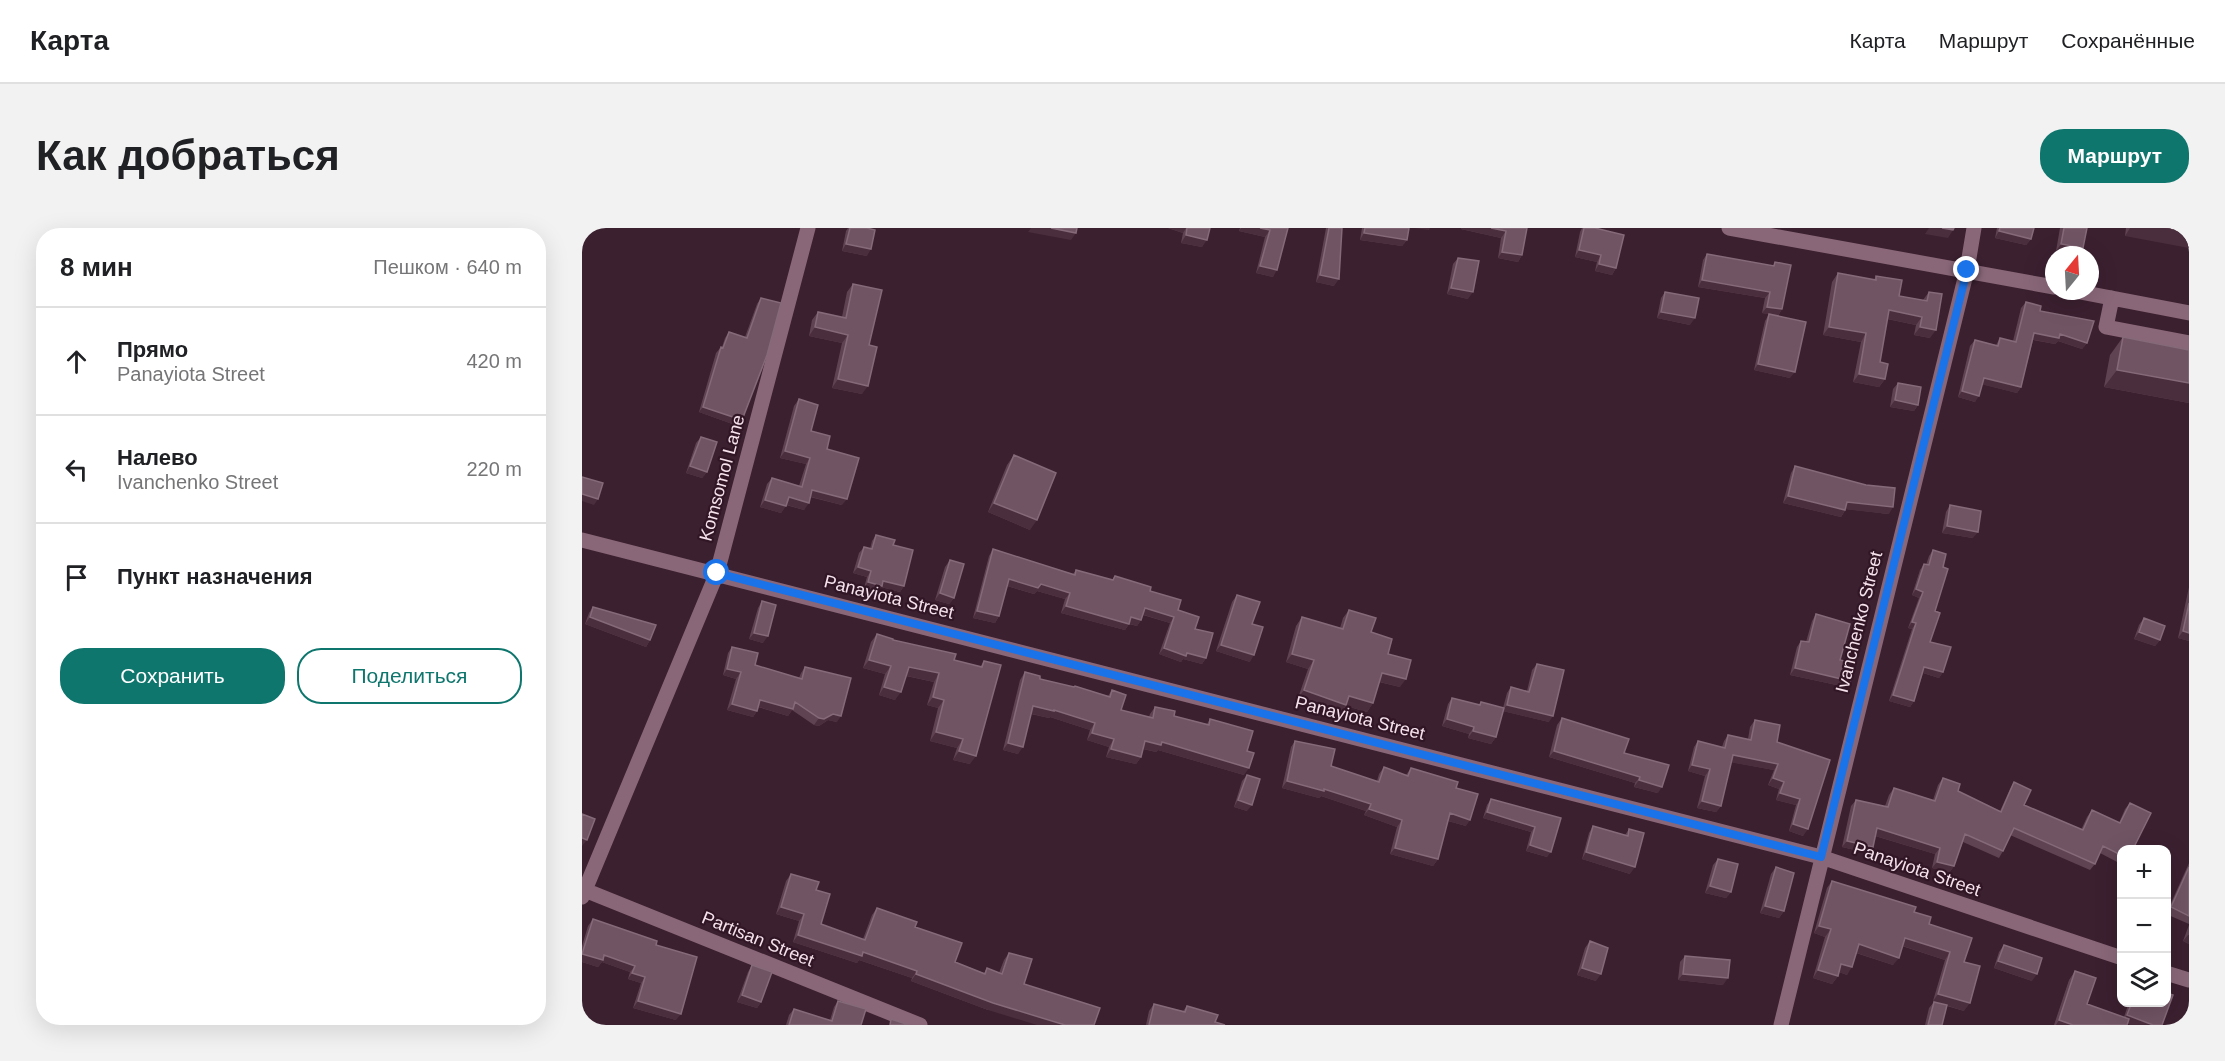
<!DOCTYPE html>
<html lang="ru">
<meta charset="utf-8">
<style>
:root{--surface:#fff;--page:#f2f2f2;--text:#202124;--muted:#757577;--line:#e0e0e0;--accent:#0f766e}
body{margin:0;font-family:Helvetica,sans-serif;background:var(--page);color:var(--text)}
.controls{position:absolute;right:18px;bottom:18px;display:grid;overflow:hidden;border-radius:12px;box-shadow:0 6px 24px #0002}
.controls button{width:54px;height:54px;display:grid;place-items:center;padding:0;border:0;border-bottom:2px solid var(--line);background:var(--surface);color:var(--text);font:30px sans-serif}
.compass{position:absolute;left:1463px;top:18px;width:54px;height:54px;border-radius:50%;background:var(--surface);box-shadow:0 6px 24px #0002;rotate:18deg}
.stop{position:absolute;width:18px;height:18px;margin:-14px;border:4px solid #1a73e8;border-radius:50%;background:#fff}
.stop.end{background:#1a73e8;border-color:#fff;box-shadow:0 2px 6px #0008}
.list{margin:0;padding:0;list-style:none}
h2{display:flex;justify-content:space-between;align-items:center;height:78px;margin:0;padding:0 24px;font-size:26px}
h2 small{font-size:20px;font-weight:400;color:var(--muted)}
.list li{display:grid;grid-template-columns:39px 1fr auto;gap:18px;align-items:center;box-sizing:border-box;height:108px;padding:0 24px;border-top:2px solid var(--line)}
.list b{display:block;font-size:22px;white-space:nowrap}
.list p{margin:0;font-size:20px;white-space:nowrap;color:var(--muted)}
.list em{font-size:20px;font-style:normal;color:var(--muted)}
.actions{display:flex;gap:12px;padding:18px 24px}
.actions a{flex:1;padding:14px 0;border:2px solid var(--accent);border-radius:24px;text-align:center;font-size:21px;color:var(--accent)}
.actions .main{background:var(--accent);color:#fff}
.icon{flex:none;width:33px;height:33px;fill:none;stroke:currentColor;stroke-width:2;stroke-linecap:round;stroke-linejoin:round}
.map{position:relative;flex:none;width:1607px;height:797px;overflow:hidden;border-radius:24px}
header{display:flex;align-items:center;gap:36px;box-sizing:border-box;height:84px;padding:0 30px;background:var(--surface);border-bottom:2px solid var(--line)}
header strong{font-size:28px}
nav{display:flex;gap:33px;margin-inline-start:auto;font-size:21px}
.intro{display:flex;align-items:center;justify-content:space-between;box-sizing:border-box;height:144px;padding:0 36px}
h1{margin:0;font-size:42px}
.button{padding:15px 27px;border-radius:24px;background:var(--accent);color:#fff;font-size:21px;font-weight:700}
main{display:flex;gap:36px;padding:0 36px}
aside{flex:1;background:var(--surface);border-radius:24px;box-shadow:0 6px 24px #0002}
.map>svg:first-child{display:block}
</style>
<header>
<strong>Карта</strong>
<nav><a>Карта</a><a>Маршрут</a><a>Сохранённые</a></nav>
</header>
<div class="intro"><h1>Как добраться</h1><a class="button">Маршрут</a></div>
<main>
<aside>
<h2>8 мин<small>Пешком · 640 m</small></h2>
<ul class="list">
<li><svg class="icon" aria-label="ahead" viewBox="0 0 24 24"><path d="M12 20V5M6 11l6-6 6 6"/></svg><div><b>Прямо</b><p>Panayiota Street</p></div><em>420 m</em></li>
<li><svg class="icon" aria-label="left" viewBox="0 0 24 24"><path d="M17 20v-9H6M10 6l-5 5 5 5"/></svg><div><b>Налево</b><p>Ivanchenko Street</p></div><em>220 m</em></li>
<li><svg class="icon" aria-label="arrive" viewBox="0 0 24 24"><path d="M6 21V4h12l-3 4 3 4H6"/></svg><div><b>Пункт назначения</b></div></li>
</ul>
<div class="actions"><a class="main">Сохранить</a><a>Поделиться</a></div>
</aside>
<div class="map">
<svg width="1607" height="797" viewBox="0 0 1607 797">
<rect width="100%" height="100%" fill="#3b2030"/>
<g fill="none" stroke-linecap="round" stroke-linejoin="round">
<path stroke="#896779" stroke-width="15" d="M1147 0 1472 59
M1493 63 1607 85
M1530 70 1524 99 1607 115
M0 312 1239 629 1540 730
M0 661 338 797
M0 669 135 345 226 0
M1584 745 1607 752
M1199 797 1385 42 1392 0"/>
</g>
<path fill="#604353" d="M266 0H285V28L260 23 264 3Z
M586 0H628L620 19 599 15 601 5Z
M658 0H706L691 49 674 45 683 9 657 3Z
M744 0H760L752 58 734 54Z
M780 0H827L825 12 820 18 778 12Z
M880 0H945L940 27 936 34 916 30 919 10 879 1Z
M1000 0H1013L1034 40 1030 47 1013 43 1015 34 993 29 998 4Z
M1415 0H1452L1449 11 1444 17 1413 10Z
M1478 0H1505L1497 27 1474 23Z
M1544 0H1607L1543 8Z
M1125 26 1191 38 1193 34 1200 81 1196 88 1208 150 1172 142 1183 93 1187 86 1180 85 1183 70 1116 59 1121 32Z
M876 30 886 71 865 66 871 36Z
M1256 45 1292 52 1294 48 1317 68 1341 72 1347 64 1348 110 1332 107 1334 97 1305 91 1298 134 1303 151 1297 159 1271 154 1279 114 1241 107 1250 54Z
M271 56 287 117 280 166 250 160 260 115 227 108 230 92 236 84 260 89 265 64Z
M1083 64 1108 97 1075 90 1079 70Z
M179 70 156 198 117 184 134 125 139 119H140L143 110 147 104 163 109 175 76Z
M1444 74 1458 83 1505 115 1500 121 1476 113 1473 116 1451 112 1439 159 1435 165 1400 156 1393 174 1376 169 1388 118 1393 112 1414 117 1418 110 1431 113 1439 80Z
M1541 109 1607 122V175L1522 159 1528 127Z
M1316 155 1336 177 1332 183 1308 179 1311 161Z
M217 171 229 203 245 221 260 277 228 269 222 282 204 277 199 285 178 279 185 256 190 250 217 258 224 236 198 230 212 178Z
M119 209 125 244 120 250 104 245 114 215Z
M432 227 448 302 406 284 425 237Z
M1213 238 1307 286 1264 281 1259 289 1201 275 1209 245Z
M1368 277 1391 310 1360 305 1364 284Z
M294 307 311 317 322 358 318 364 299 359 296 364 282 360 285 349 271 345 277 325 282 319 288 321 290 313Z
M411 321 491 346 494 342 530 352 533 348 568 363 596 382 613 401 624 430 620 436 601 431 599 434 577 426 588 395 561 387 559 392 555 398 547 396 543 402 479 385 483 371 455 363 452 366 425 358 417 388 413 395 391 390 407 328Z
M1351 322 1353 383 1348 414 1361 444 1357 450 1341 445 1332 473 1328 479 1307 473 1330 401 1326 400 1337 370 1330 367 1338 342 1342 336 1344 337 1347 328Z
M368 332 372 370 367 376 353 372 363 339Z
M1607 359V413L1596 410Z
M655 367 668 434 634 423 650 374Z
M180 373 181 415 167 411 176 380Z
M11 379 68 412 64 419 3 396 7 385Z
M767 382 789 404 806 426 818 459 797 454 791 475 785 484 764 478 758 486 716 470 726 441 704 434 714 398 720 389 758 400 761 390Z
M1234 386 1268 453 1264 459 1208 447 1215 419 1219 413 1224 414 1230 393Z
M1562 390 1578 412 1573 418 1552 411 1557 397Z
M295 406 311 412 372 432 398 439 402 433 388 536 371 532 375 520 348 513 356 480 345 477 352 454 324 448 313 472 297 467 303 446 281 440 289 414Z
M150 419 173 437 217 450 219 445 223 439 255 494 246 492 237 498 232 497 210 482 206 488 176 479 175 483 171 489 145 482 154 451 141 447 146 425Z
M955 436 967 494 921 483 914 509 909 516 886 510 887 506 860 498 866 476 870 470 897 477 899 474 921 480 925 465 929 459 945 463 950 442Z
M443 444 458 451 492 459 493 458 526 468 530 462 539 482 567 489 568 486 573 479 592 488 625 496 628 491 665 523 662 547 576 522 574 524 561 521 559 529 554 536 524 529 527 519 505 512 508 502 468 489 467 490 449 486 436 526 421 522 438 452Z
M980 490 1042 525 1076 565 1052 559 1053 555 967 529 975 497Z
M1173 492 1195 514 1248 532 1221 608 1207 603 1214 577 1194 572 1197 561 1186 557 1192 542 1149 534 1139 578 1134 584 1115 580 1123 548 1106 543 1112 519 1116 513 1140 519 1142 513 1146 507 1166 511 1168 499Z
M713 513 749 538 795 553 797 546 802 539 824 547 829 540 874 560 884 598 866 593 856 631 851 638 808 626 815 599 782 587 784 583 739 568 737 570 700 560 709 519Z
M665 547V583L652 579 660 553Z
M1361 550 1376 563 1418 583 1428 561 1432 554 1442 577 1499 602 1505 589 1510 582 1537 595 1543 581 1548 575 1539 621V636L1518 625 1513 636 1508 642 1428 607 1421 623 1417 630 1381 614 1372 638 1367 645 1350 640 1353 626 1293 608 1291 619 1286 625 1260 619 1269 578 1274 572 1303 578 1307 567 1312 560 1351 572 1356 557Z
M909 571 979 590 965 629 944 623 949 604 901 590 905 577Z
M1011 598 1043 607 1047 601 1048 646 1000 631 1007 605Z
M1136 631 1149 664 1144 670 1123 665 1131 637Z
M1607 635V696L1584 686Z
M1194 639 1202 683 1197 690 1178 685 1189 646Z
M209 646 234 662 239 696 281 711 290 687 295 680 333 699 373 734 402 745 405 740 417 745 422 732 427 725 406 782 329 753 330 750 277 732 275 735 211 714 217 693 194 686 204 653Z
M1250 653 1332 684 1347 696 1382 734V783L1365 778 1360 797H1343L1347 780 1352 774 1351 773 1363 732 1320 718 1311 737 1274 725 1265 747 1257 744 1256 748 1250 756 1231 750 1243 709 1232 705 1245 660Z
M11 691 74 717 94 792 51 780 59 755 46 751 48 744 20 734 16 739 0 734V718L6 698Z
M1607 697V716L1601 713Z
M1008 713 1014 753 995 747 1003 720Z
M1422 717 1450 753 1412 740 1417 724Z
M1103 728 1141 757 1096 752 1098 734Z
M170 737 179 774 175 780 155 774 166 744Z
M1493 743 1505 776 1542 789 1547 774H1584L1545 796V797H1472L1487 752Z
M256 773 279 797H204L207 787 212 781 248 792 252 779Z
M572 776 601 783 605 778 633 794 643 797H564L567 783Z"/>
<path fill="#4b2e3e" d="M449 0H469L494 5 489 12 446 4Z
M586 0H604L601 5Z
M659 0H678L688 2 683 9 657 3Z
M832 0H848L847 2Z
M880 0H909L924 3 919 10 879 1Z
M1347 0H1360L1371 2 1366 10 1343 6Z
M1548 0H1588L1607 4V20L1543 8Z
M1417 3 1449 11 1444 17 1413 10Z
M782 5 825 12 820 18 778 12Z
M604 7 625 12 620 19 599 15Z
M264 16 289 21 285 28 260 23Z
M1479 16 1501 20 1497 27 1474 23Z
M997 22 1019 27 1015 34 993 29Z
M920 24 940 27 936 34 916 30Z
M1017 36 1034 40 1030 47 1013 43Z
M678 38 695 42 691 49 674 45Z
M738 47 757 51 752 58 734 54Z
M1120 52 1188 64 1183 70 1116 59Z
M869 60 891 64 886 71 865 66Z
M1185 79 1200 81 1196 88 1180 85Z
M1307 82 1340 89 1334 97 1301 90Z
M1079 84 1113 90 1108 97 1075 90Z
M233 99 266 107 260 115 227 108Z
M1247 99 1284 105 1279 114 1241 107Z
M1338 99 1354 102 1348 110 1332 107Z
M1452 105 1478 106 1505 115 1500 121 1476 113 1473 116 1448 111Z
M1176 136 1213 144 1208 150 1172 142Z
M1535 142 1607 155V175L1522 159Z
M1277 146 1303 151 1297 159 1271 154Z
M1402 150 1439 159 1435 165 1398 156Z
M256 151 286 158 280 166 250 160Z
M1380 163 1397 168 1393 174 1376 169Z
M1313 172 1336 177 1332 183 1308 179Z
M121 179 160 192 156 198 117 184Z
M203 223 228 230 224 236 198 230Z
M108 238 125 244 120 250 104 245Z
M230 262 265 271 260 277 226 268Z
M0 266 16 271 12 277 0 273Z
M1206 268 1263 282 1259 289 1201 275Z
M207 269 227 275 222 282 202 276Z
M183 272 204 278 199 285 178 279Z
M1265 274 1311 279 1307 286 1261 281Z
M412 275 455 292 448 302 406 284Z
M1365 298 1396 304 1391 310 1360 305Z
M276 339 289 343 285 349 271 345Z
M427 351 459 356 488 365 483 371 455 363 452 366 422 357Z
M301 353 322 358 318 364 299 359 296 364 282 360 286 354Z
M1334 361 1341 364 1337 370 1330 367Z
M358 365 372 370 367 376 353 372Z
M484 378 547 396 543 402 479 385Z
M563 380 592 389 588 395 559 386Z
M395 383 417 388 413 395 391 390Z
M8 389 68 412 64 419 3 396Z
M549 389 559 392 555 398 545 395Z
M1330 394 1334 395 1330 401 1326 400Z
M1601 403 1607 405V413L1596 410Z
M1557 404 1578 412 1573 418 1552 411Z
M172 405 186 408 181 415 167 411Z
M639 417 672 427 668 434 634 423Z
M582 420 605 425 624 430 620 436 601 431 599 434 577 426Z
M710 426 732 432 726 441 704 434Z
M287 432 309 438 303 446 281 440Z
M327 439 357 445 352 454 321 447Z
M1342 439 1361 444 1357 450 1338 444Z
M1213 440 1268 453 1264 459 1208 447Z
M145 441 159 444 154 451 141 447Z
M800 445 824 451 818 459 794 453Z
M302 459 319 464 313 472 297 467Z
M722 462 767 468 791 475 785 484 764 478 758 486 716 470Z
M1311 467 1332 473 1328 479 1307 473Z
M351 469 362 472 356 480 345 477Z
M178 472 211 481 206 488 174 478Z
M150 476 175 483 171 489 145 482Z
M925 477 971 488 967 494 920 483Z
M451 478 472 482 513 495 508 502 468 489 467 490 446 485Z
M251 486 259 488 255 494 246 492 237 498 232 497 237 490Z
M865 491 892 499 887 506 860 498Z
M891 503 914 509 909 516 886 510Z
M354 504 381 511 375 520 348 513Z
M510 505 532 511 527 519 505 512Z
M563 513 580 514 667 540 662 547 576 522 574 524 558 520Z
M426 515 441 519 436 526 421 522Z
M529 521 559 529 554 536 524 529Z
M377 523 394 528 388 536 371 532Z
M972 523 1058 549 1053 555 967 529Z
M1151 527 1196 536 1192 542 1147 534Z
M1110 537 1128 541 1123 548 1106 543Z
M1191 550 1202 554 1197 561 1186 557Z
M1057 552 1080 559 1076 565 1052 559Z
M705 553 742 561 789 576 784 583 739 568 737 570 700 560Z
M1198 565 1218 571 1214 577 1194 572Z
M656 572 670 577 665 583 652 579Z
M1120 573 1139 578 1134 584 1115 580Z
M787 581 820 592 815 599 782 587Z
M905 584 953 599 949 604 901 590Z
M868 585 888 592 884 598 863 592Z
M1211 596 1226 601 1221 608 1207 603Z
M1295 600 1358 620 1353 626 1290 607Z
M0 610 5 612 0 618Z
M1265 613 1291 619 1286 625 1260 619Z
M948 617 969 624 965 629 944 623Z
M813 620 856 631 851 638 808 626Z
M1004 624 1053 639 1048 646 1000 631Z
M1355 634 1372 638 1367 645 1350 640Z
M1128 658 1149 664 1144 670 1123 665Z
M1183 678 1202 683 1197 690 1178 685Z
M199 679 222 686 217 693 194 686Z
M1237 698 1249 701 1243 709 1232 705Z
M216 707 281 724 335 743 330 750 277 732 275 735 211 714Z
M1606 707H1607V716L1601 713Z
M1323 710 1368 724 1363 732 1318 717Z
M1277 716 1317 730 1311 737 1272 724Z
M0 726 22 727 53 738 48 744 20 734 16 739 0 734Z
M1416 733 1455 746 1450 753 1412 740Z
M1259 736 1270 739 1265 747 1254 743Z
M1000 740 1019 746 1014 753 995 747Z
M1236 742 1256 748 1250 756 1231 750Z
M50 745 63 749 59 755 46 751Z
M334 746 483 797H455L406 782 329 753Z
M1101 746 1146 750 1141 757 1096 752Z
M1356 766 1388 775 1382 783 1351 773Z
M160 767 179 774 175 780 155 774Z
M56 773 99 786 94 792 51 780Z
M1545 787 1571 797H1548L1540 794Z
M1477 792 1491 797H1474Z"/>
<path fill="#705464" stroke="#856a79" stroke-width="1.5" d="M268 0H285L293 2 289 21 264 16Z
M469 0H495L494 5Z
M605 0H628L625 12 604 7Z
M678 0H706L695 42 678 38 688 2Z
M747 0H760L757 51 738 47Z
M783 0H827L825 12 782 5Z
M909 0H945L940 27 920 24 924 3Z
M1002 0H1013L1042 7 1034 40 1017 36 1019 27 997 22Z
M1360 0H1372L1371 2Z
M1418 0H1452L1449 11 1417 3Z
M1482 0H1505L1501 20 1479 16Z
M1588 0H1607V4Z
M1125 26 1192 38 1193 34 1209 37 1200 81 1185 79 1188 64 1120 52Z
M876 30 897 33 891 64 869 60Z
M1256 45 1294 52V48L1320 52 1317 68 1345 73 1347 64 1360 66 1354 102 1338 99 1340 89 1307 82 1298 134 1306 136 1303 151 1277 146 1284 105 1247 99Z
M271 56 300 62 287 117 295 119 286 158 256 151 266 107 233 99 236 84 264 90Z
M1083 64 1117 70 1113 90 1079 84Z
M179 70 199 75 185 127 160 192 121 179 139 119 141 120 147 104 165 110Z
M1444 74 1459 78 1458 83 1512 93 1505 115 1478 106 1477 110 1452 105 1439 159 1402 150 1397 168 1380 163 1393 112 1416 118 1418 110 1434 114Z
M1187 86 1224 94 1213 144 1176 136Z
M1541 109 1607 122V155L1535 142Z
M1316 155 1339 159 1336 177 1313 172Z
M217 171 236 177 229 203 248 208 245 221 277 230 265 271 230 262 227 275 207 269 204 278 183 272 190 250 220 259 228 230 203 223Z
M119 209 135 214 125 244 108 238Z
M432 227 474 245 455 292 412 275Z
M1213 238 1284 257 1313 260 1311 279 1265 274 1263 282 1206 268Z
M0 249 21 255 16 271 0 266Z
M1368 277 1399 283 1396 304 1365 298Z
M294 307 313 312 311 317 331 322 322 358 301 353 300 358 286 354 289 343 276 339 282 319 290 321Z
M411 321 493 347 494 342 531 352 533 348 569 359 568 363 599 372 596 382 617 389 613 401 631 405 624 430 605 425 604 428 582 420 592 389 563 380 559 392 549 389 547 396 484 378 488 365 459 356 456 360 427 351 417 388 395 383Z
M1351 322 1364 326 1361 339 1366 341 1353 383 1358 385 1348 414 1369 419 1361 444 1342 439 1332 473 1311 467 1334 395 1330 394 1341 364 1334 361 1342 336 1347 337Z
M368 332 382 336 372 370 358 365Z
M655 367 678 374 670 396 681 399 672 427 639 417Z
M180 373 194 377 186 408 172 405Z
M1607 375V405L1601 403Z
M11 379 74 397 68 412 8 389Z
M767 382 794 390 789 404 810 411 806 426 829 432 824 451 800 445 791 475 767 468 764 477 722 462 732 432 710 426 720 389 761 401Z
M1234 386 1268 396 1258 432 1272 435 1268 453 1213 440 1219 413 1227 414Z
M1562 390 1583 398 1578 412 1557 404Z
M295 406 311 411V412L374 426 372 432 400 439 402 433 419 437 394 528 377 523 381 511 354 504 362 472 351 469 357 445 327 439 319 464 302 459 309 438 287 432Z
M150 419 176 425 173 437 220 451 223 439 269 450 259 488 251 486 242 491 237 490 213 474 211 481 178 472 175 483 150 476 159 444 145 441Z
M955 436 982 442 971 488 925 477 929 459 947 464Z
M443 444 458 448V451L492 459 493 458 528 469 530 462 544 467 539 482 571 490 573 479 593 483 592 488 627 497 628 491 671 503 665 523 672 525 667 540 580 514 579 517 563 513 559 529 529 521 532 511 510 505 513 495 472 482V483L451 478 441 519 426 515Z
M870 470 898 477 899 474 922 480 914 509 891 503 892 499 865 491Z
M980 490 1047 511 1042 525 1087 537 1080 559 1057 552 1058 549 972 523Z
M1173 492 1198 497 1195 514 1248 532 1226 601 1211 596 1218 571 1198 565 1202 554 1191 550 1196 536 1151 527 1139 578 1120 573 1128 541 1110 537 1116 513 1143 520 1146 507 1169 512Z
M713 513 753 521 749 538 797 554 802 539 826 548 829 540 876 554 874 560 896 566 888 592 868 585 856 631 813 620 820 592 787 581 789 576 742 561V563L705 553Z
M665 547 678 551 670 577 656 572Z
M1361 550 1378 556 1376 563 1419 584 1432 554 1449 562 1442 577 1501 602 1510 582 1538 595 1548 575 1569 585 1551 621H1539V627L1521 618 1513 636 1432 600 1421 623 1383 606 1372 638 1355 634 1358 620 1295 600 1291 619 1265 613 1274 572 1306 579 1312 560 1353 573Z
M909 571 979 590 969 624 948 617 953 599 905 584Z
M0 586 13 591 5 612 0 610Z
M1011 598 1046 608 1047 601 1062 605 1053 639 1004 624Z
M1136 631 1156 636 1149 664 1128 658Z
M1194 639 1212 645 1202 683 1183 678Z
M1607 639V688L1589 679Z
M209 646 237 654 234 662 248 666 239 696 283 712 295 680 335 694 333 699 380 715 373 734 403 746 405 740 420 746 427 725 450 731 442 756 518 780 512 797H483L411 775 334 746 335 743 281 724 280 728 216 707 222 686 199 679Z
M1250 653 1334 679 1332 684 1349 689 1347 696 1390 710 1382 734 1398 738 1388 775 1356 766 1368 724 1323 710 1317 730 1277 716 1270 739 1259 736 1256 748 1236 742 1249 701 1237 698Z
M11 691 75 713 74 717 115 729 99 786 56 773 63 749 50 745 53 738 22 727 21 732 0 726Z
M1008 713 1026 720 1019 746 1000 740Z
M1422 717 1460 730 1455 746 1416 733Z
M1103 728 1148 732 1146 750 1101 746Z
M170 737 190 744 179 774 160 767Z
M1493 743 1514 750 1505 776 1547 791 1545 797H1491L1477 792Z
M1584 765 1591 767 1580 797H1571L1545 787 1550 774H1584Z
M256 773 284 781 279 797H207L212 781 250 793Z
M1352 774 1365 777 1360 797H1346Z
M572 776 603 784 605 778 636 787 633 794 643 797H567Z
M309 791 327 797H308Z"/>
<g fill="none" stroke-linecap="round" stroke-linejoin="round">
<path stroke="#1a73e8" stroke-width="8" d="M135 345 1239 629 1385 42"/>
</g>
<g text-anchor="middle" stroke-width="4.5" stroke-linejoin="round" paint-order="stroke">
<g font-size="18" fill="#f5e2eb" stroke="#311626">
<text transform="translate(140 250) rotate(-75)" y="6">Komsomol Lane</text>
<text transform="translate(307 369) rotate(14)" y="6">Panayiota Street</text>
<text transform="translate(1277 394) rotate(-76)" y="6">Ivanchenko Street</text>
<text transform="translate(778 490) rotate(14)" y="6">Panayiota Street</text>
<text transform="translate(1335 641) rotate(19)" y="6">Panayiota Street</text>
<text transform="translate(176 711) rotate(22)" y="6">Partisan Street</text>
</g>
</g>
</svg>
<div class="controls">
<button>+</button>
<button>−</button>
<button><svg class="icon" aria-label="layers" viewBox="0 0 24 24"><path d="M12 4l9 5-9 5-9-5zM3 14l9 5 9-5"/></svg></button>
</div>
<svg class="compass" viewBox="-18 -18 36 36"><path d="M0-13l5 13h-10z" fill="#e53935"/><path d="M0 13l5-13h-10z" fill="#757577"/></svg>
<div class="stop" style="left:135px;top:345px"></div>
<div class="stop end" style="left:1385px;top:42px"></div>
</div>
</main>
